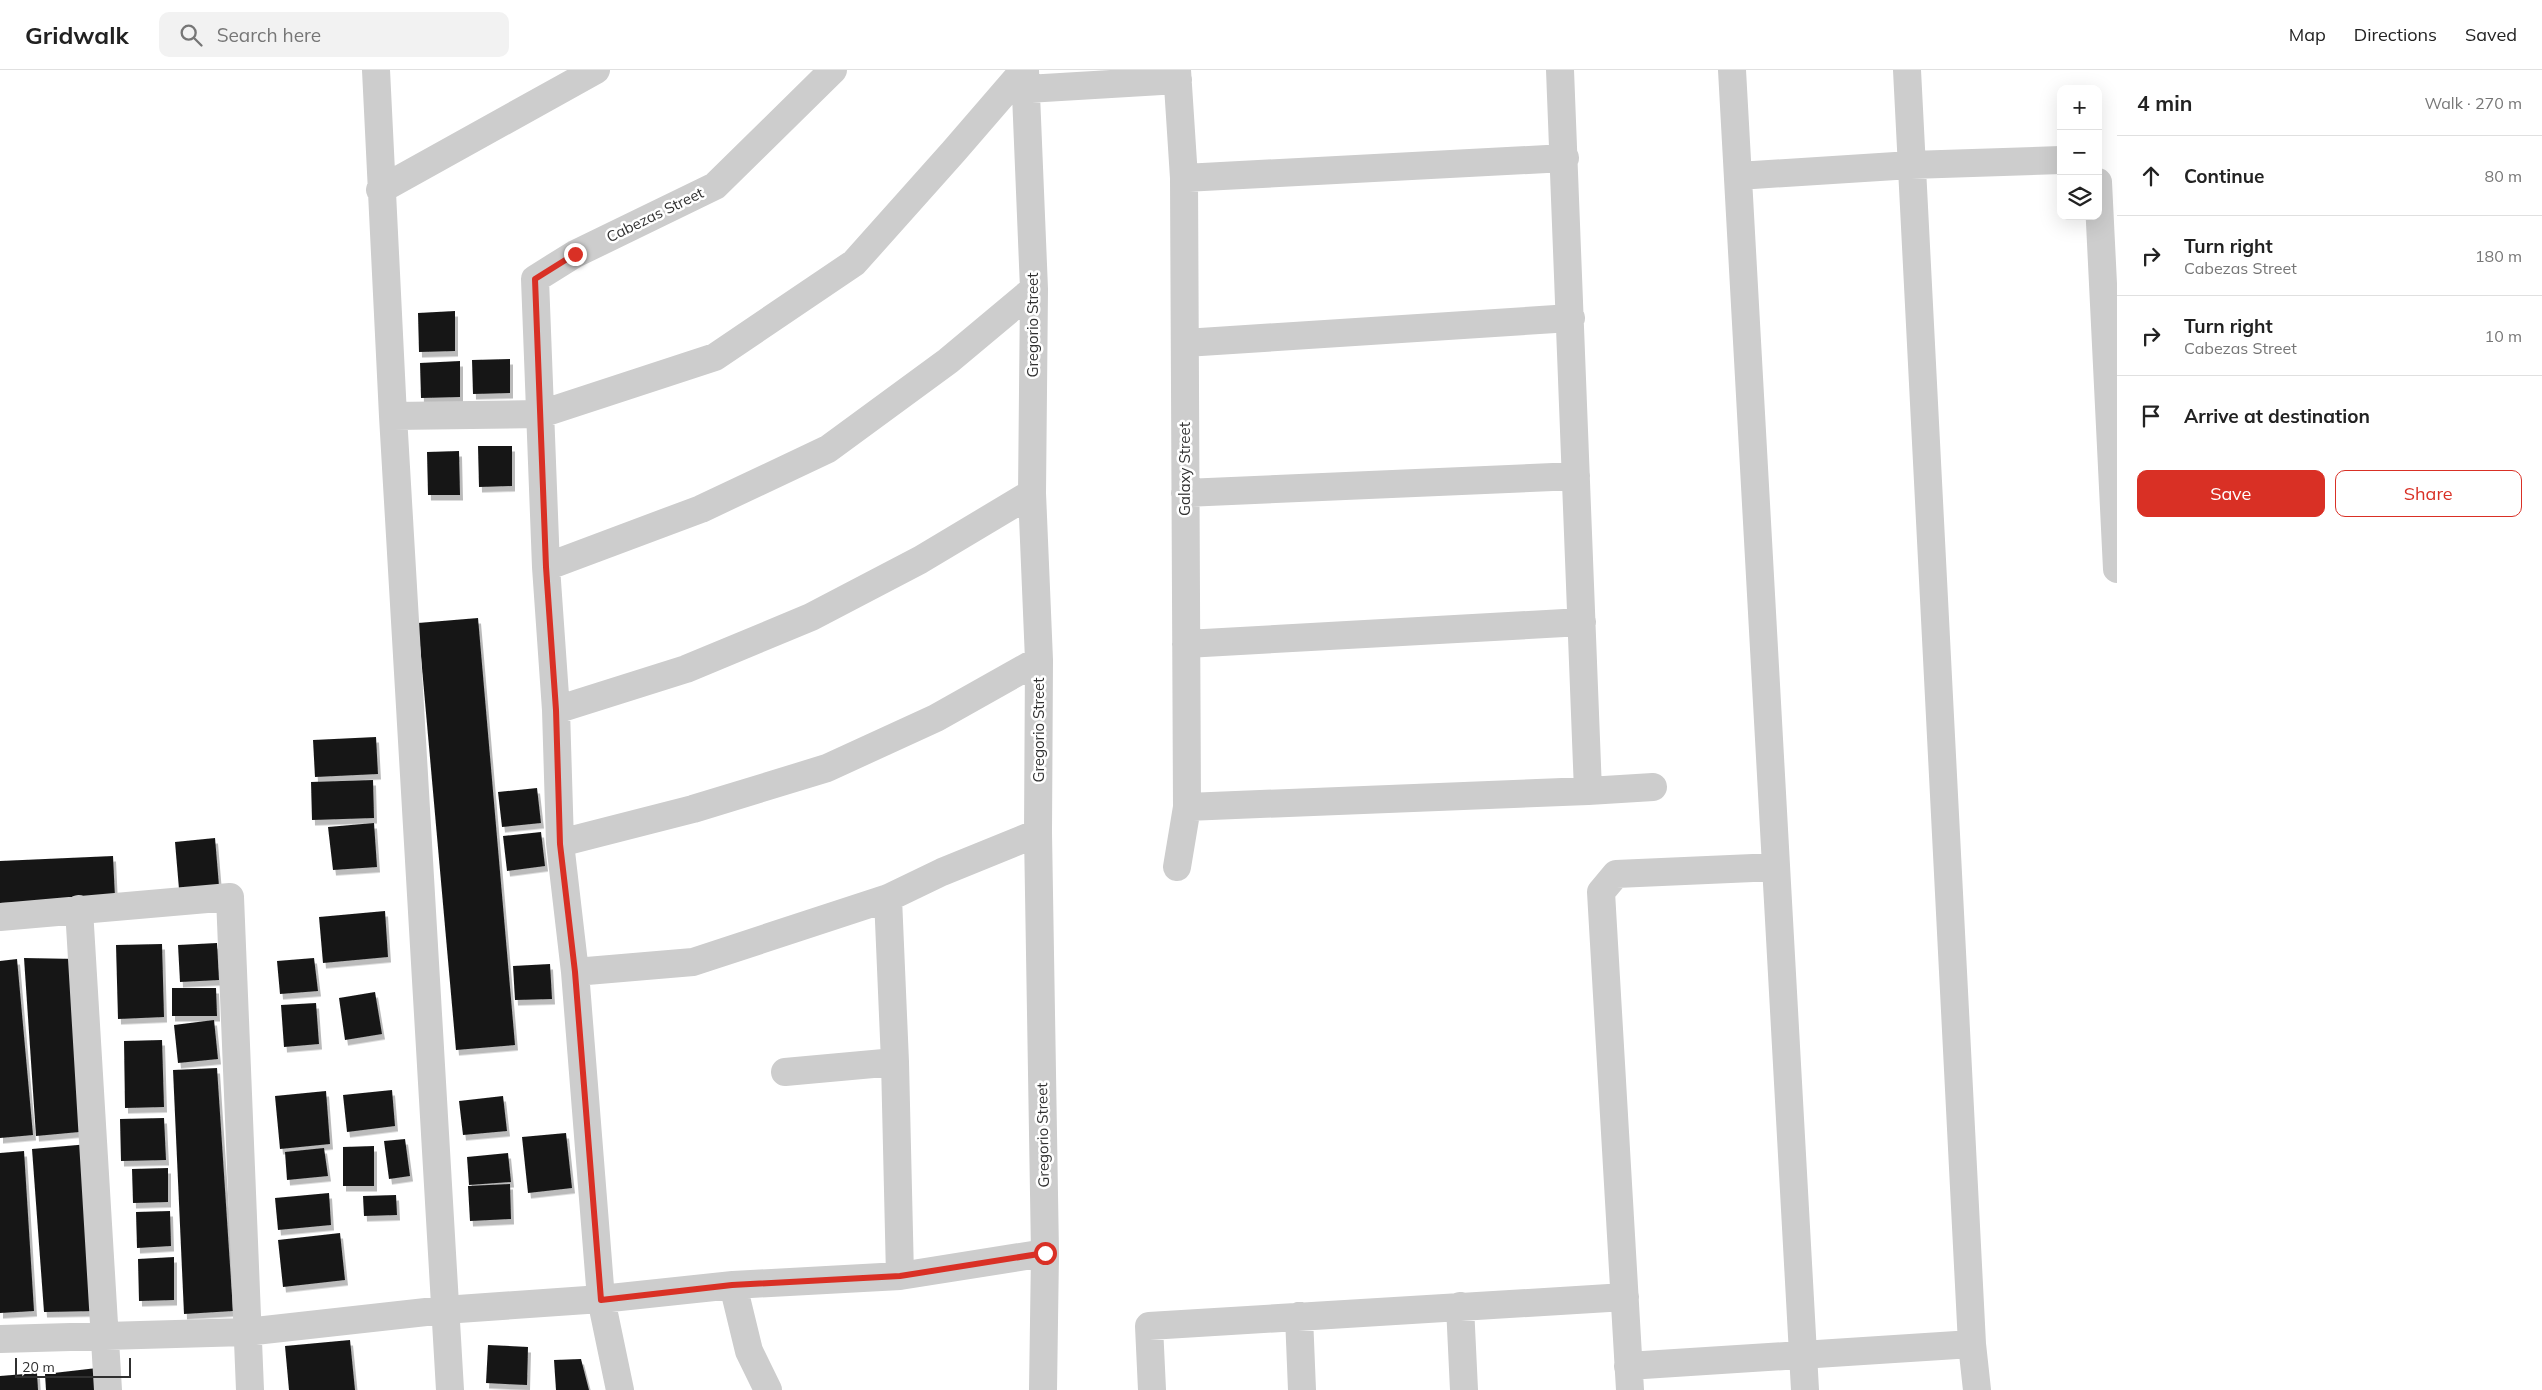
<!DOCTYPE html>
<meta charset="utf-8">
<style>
:root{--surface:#fff;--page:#f2f2f2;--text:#222;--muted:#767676;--line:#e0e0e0;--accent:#d93025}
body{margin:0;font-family:Mulish,sans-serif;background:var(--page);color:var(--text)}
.controls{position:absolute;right:15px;top:15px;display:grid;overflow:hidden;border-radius:10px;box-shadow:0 5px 20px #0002}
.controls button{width:45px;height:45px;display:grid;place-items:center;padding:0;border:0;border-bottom:1px solid var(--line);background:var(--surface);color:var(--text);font:25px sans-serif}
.scale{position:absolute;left:15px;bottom:12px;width:116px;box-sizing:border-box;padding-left:5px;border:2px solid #303030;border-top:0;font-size:14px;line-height:18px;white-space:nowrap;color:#303030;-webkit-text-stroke:4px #fff;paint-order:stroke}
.stop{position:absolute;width:15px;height:15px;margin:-11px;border:4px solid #d93025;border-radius:50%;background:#fff}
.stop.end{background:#d93025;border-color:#fff;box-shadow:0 1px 5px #0008}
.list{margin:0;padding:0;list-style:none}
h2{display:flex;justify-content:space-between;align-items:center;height:65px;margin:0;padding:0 20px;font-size:21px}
h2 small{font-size:16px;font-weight:400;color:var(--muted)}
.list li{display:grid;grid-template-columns:32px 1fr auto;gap:15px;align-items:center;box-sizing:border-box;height:80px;padding:0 20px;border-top:1px solid var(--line)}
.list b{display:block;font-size:19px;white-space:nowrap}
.list p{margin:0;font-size:16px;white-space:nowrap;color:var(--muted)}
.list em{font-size:16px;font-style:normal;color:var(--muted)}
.actions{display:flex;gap:10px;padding:15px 20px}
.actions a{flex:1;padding:11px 0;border:1px solid var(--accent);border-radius:10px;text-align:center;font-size:18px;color:var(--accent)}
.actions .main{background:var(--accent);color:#fff}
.icon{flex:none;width:28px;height:28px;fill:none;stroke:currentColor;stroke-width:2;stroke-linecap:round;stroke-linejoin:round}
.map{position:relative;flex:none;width:2117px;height:1320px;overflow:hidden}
header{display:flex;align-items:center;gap:30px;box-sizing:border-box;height:70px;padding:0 25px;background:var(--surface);border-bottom:1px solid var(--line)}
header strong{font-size:24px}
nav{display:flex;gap:28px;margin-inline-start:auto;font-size:18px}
.search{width:350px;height:45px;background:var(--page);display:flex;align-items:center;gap:12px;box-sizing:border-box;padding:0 18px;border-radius:10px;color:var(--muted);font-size:19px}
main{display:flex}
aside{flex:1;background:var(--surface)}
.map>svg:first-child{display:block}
</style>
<header>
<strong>Gridwalk</strong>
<div class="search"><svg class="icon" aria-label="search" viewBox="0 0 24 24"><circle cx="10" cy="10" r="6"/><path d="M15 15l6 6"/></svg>Search here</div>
<nav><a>Map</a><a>Directions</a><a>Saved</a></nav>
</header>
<main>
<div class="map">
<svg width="2117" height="1320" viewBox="0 0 2117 1320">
<defs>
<filter id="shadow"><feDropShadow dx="3" dy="5.5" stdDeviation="0" flood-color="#0004"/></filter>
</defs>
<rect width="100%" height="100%" fill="#fff"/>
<path fill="#171717" filter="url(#shadow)" d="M455 241V281L419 282 418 243Z
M510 289V323L473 324 472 290Z
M460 291V327L421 328 420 293Z
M478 376H512V416L479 417Z
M459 381 460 425H428L427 382Z
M478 548 515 975 456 980 418 553Z
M376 667 378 704 315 707 313 670Z
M373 710 374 748 312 750 311 712Z
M537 718 541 753 502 757 498 722Z
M374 753 377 797 333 800 328 757Z
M541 762 545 796 507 801 503 766Z
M215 768 219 816 179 819 175 772Z
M113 786 115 828 0 833V791Z
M385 841 388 887 323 893 319 847Z
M217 873 219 910 180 912 178 875Z
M162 874 164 947 118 949 116 875Z
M24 888 78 889 90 1061 36 1066Z
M314 888 318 921 280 924 277 891Z
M17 889 33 1065 0 1068V891Z
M550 894 552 929 515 930 513 896Z
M172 918H216L217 946H172Z
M375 922 382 964 345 970 339 928Z
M316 933 319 974 284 977 281 935Z
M214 950 218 989 178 993 174 955Z
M162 970 164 1037 125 1038 124 971Z
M217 998 233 1241 184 1244 173 1000Z
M392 1020 395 1056 347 1062 343 1025Z
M326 1021 330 1074 280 1079 275 1026Z
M503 1026 507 1061 463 1065 459 1031Z
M164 1048 166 1090 121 1091 120 1049Z
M566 1063 572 1118 528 1123 522 1067Z
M405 1069 410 1106 389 1109 384 1071Z
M89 1074 96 1241 44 1242 32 1079Z
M374 1076V1116H343V1077Z
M324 1078 328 1106 287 1110 285 1082Z
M24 1081 34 1241 0 1243V1083Z
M508 1083 511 1112 469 1115 467 1087Z
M168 1098V1132L133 1133 132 1099Z
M510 1114 511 1149 470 1151 468 1116Z
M329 1123 331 1155 278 1160 275 1128Z
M396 1125 397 1145 364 1146 363 1126Z
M170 1141 171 1176 137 1178 136 1142Z
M340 1163 345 1210 283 1217 278 1170Z
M174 1187V1230L139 1231 138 1189Z
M350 1270 355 1320H289L285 1276Z
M488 1275 528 1277 527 1315 486 1313Z
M581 1289 589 1320H556L554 1290Z
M97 1298 99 1320H46L45 1304Z
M37 1303 38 1320H0V1306Z"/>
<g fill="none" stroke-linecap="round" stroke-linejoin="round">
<path stroke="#cdcdcd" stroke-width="28" d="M376 0 393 346 450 1320
M1025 0 1034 219 1032 423 1039 590 1038 763 1045 1183 1043 1320
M1560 0 1588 721 1653 717
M1732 0 1805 1320
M1907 0 1972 1274 1977 1320
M1027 19 1178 10
M1738 106 1911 95 2061 90
M1184 108 1565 88
M2098 112 2117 499
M380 120 596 0
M1185 273 1571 248
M393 346 541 344 715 287 854 193 954 81 1024 0
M1185 423 1576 406
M546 497 701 439 828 379 948 291 1034 219
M1186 574 1582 552
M556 640 686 599 811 547 920 490 1032 423
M1187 737 1588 721
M560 773 693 739 827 698 936 648 1039 590
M1177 797 1187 737 1184 108 1177 0
M888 828 895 992 900 1206
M79 839 108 1320
M0 847 230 827 250 1320
M575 902 693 892 888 828 942 802 1038 763
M785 1002 895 992
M733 1215 749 1281 768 1320
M1460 1236 1464 1320
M1299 1246 1302 1320
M0 1269 246 1262 444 1240 601 1229 733 1215 900 1206 1045 1183
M1628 1296 1972 1274
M620 1320 601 1229 575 902 560 773 556 640 546 497 535 209 575 184 715 116 833 0
M1152 1320 1149 1256 1625 1227
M1630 1320 1601 822 1616 804 1776 797"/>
</g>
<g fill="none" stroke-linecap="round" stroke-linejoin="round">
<path stroke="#d93025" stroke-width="6" d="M575 184 535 209 546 497 556 640 560 774 575 902 601 1230 732 1215 900 1206 1045 1183"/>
</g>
<g text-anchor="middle" stroke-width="5" stroke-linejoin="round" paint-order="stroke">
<g font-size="15" fill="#303030" stroke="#fff">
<text transform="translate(655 145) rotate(-26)" y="5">Cabezas Street</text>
<text transform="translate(1033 255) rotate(-90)" y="5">Gregorio Street</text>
<text transform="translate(1185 399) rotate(-90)" y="5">Galaxy Street</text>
<text transform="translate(1039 660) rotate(-90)" y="5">Gregorio Street</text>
<text transform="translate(1043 1065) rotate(-91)" y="5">Gregorio Street</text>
</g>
</g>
</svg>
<div class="controls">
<button>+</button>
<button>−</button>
<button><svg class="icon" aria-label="layers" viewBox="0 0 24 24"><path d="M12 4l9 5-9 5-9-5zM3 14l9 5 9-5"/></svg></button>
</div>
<div class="scale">20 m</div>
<div class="stop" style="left:1045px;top:1183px"></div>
<div class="stop end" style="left:575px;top:184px"></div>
</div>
<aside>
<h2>4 min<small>Walk · 270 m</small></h2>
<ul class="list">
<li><svg class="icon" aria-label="ahead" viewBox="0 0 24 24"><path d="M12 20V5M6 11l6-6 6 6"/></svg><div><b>Continue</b></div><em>80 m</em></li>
<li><svg class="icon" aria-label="right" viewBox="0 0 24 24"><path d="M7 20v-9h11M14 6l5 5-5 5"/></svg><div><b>Turn right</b><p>Cabezas Street</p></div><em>180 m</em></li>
<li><svg class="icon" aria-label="right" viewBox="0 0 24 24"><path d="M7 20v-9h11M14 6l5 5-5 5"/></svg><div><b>Turn right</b><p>Cabezas Street</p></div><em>10 m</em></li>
<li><svg class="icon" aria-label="arrive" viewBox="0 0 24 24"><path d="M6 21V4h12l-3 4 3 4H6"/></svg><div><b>Arrive at destination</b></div></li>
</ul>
<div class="actions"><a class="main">Save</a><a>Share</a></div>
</aside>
</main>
